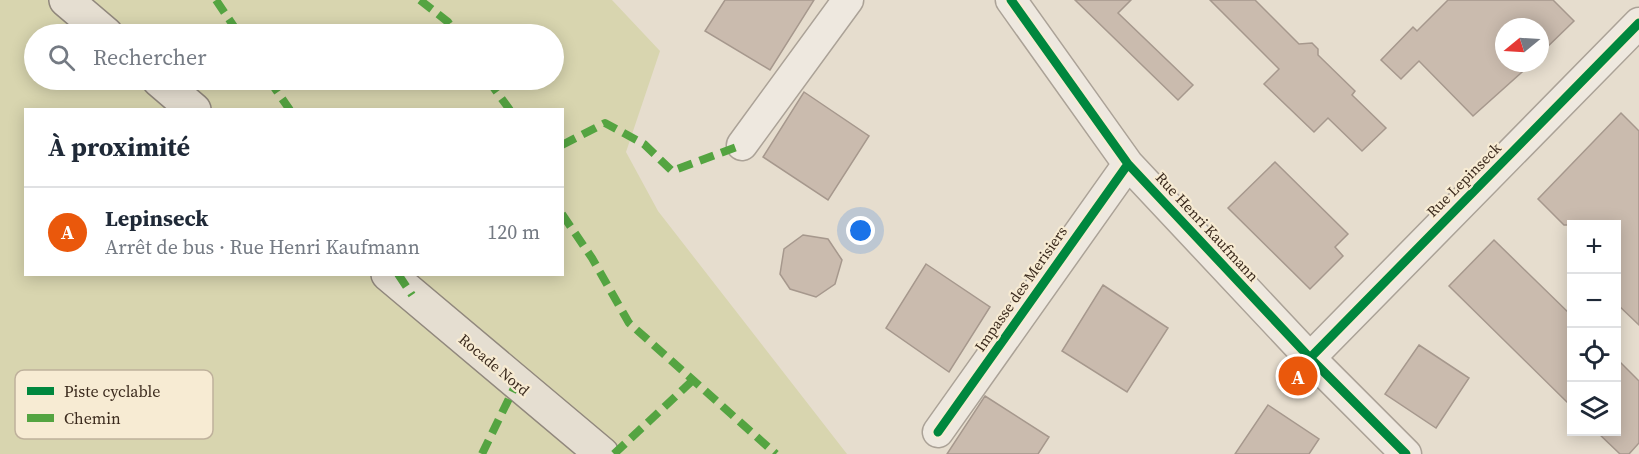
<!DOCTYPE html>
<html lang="fr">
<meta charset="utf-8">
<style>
:root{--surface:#fff;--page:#f6f6f7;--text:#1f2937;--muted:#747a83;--line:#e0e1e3;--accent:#ea580c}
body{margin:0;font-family:"Source Serif 4",serif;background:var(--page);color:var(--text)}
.controls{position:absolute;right:18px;bottom:18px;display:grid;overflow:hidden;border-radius:0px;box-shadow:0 3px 15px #0003}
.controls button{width:54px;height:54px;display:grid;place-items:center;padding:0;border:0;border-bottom:2px solid var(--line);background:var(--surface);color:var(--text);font:30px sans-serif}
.compass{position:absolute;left:1495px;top:18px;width:54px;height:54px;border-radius:50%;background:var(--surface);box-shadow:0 3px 15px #0003;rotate:252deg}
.you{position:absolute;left:861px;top:231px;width:21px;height:21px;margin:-15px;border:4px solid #fff;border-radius:50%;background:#1a73e8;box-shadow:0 0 0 9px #1a73e833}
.badge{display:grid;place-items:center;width:39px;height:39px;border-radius:50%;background:var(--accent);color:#fff;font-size:20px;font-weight:700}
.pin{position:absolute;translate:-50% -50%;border:3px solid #fff;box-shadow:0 2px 6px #0006}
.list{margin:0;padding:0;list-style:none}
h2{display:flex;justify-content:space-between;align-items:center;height:78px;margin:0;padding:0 24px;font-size:26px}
h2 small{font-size:20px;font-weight:400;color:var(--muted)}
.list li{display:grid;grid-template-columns:39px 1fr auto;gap:18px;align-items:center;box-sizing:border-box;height:90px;padding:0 24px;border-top:2px solid var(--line)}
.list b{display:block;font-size:22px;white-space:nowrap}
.list p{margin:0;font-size:20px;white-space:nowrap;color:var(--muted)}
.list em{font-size:20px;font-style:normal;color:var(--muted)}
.icon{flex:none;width:33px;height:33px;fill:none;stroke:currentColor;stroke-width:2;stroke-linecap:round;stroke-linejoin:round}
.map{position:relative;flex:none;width:1639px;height:454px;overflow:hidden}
.search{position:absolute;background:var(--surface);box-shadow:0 3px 15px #0003;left:24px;top:24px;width:540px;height:66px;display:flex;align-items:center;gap:15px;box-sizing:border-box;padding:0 21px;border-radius:33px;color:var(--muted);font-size:22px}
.panel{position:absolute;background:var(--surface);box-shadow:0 3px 15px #0003;left:24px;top:108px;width:540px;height:168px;border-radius:0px}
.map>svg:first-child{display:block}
</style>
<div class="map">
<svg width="1639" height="454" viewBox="0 0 1639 454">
<rect width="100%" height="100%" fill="#e6ddce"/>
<path fill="#d8d5af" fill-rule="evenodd" d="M0 0H612L660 51 626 152 658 211 847 454H0ZM34 34H554V80H34ZM26 110H562V274H26Z"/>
<path fill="#cabbae" stroke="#a6988d" stroke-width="1.5" d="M725 0H814L770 70 705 31Z
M1075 0H1131L1118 13 1193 85 1178 100Z
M1210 0H1255L1299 44 1312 43 1318 49V55L1355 91 1352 95 1386 128 1362 151 1328 118 1314 132 1264 84 1279 69Z
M1448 0H1553L1574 21 1540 54V27H1504V63L1531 64 1473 116 1419 61 1401 79 1381 60 1413 27 1417 31Z
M804 92 869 136 828 200 763 157Z
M1621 113 1639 131V325L1617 304V225H1564L1538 199Z
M1275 162 1348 234 1335 247 1343 256 1310 289 1228 208Z
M803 235 828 239 842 260 835 284 816 297 790 289 780 274 784 249Z
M1494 240 1572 316V407L1449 286Z
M926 264 990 307 949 372 886 328Z
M1103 285 1168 328 1127 392 1062 351Z
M1419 345 1469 378 1436 428 1385 394Z
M1617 359 1639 381V443L1629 454H1620L1597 432H1617Z
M985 396 1049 437 1038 454H947Z
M1268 405 1319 439 1309 454H1235Z"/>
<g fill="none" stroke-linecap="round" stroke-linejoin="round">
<defs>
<path id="minor" d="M1011 0 1128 164 1310 358 1406 454
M742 145 848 0
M1310 358 1639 23
M938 432 1128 164"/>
<path id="major" d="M66 0 106 34
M159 80 194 110
M388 274 602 454"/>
</defs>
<use href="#minor" stroke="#aba297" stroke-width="33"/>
<use href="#major" stroke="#91887d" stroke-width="36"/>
<use href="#minor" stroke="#eee8df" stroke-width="30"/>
<use href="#major" stroke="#e5ded1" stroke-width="33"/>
<path stroke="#54a441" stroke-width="8" stroke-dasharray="15 8" stroke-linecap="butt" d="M216 0 239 34
M420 0 448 22 456 34
M269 80 290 110
M488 80 510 110
M562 145 605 123 644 144 672 171 742 145
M562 214 592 258 629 323 776 454
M398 274 412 295
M482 454 516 384
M614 454 693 380"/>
<defs>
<path id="cycleway" d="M1011 0 1128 164 1310 358 1406 454
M1310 358 1639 23
M938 432 1128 164"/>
</defs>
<use href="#cycleway" stroke="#f7ebd3" stroke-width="13"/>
<use href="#cycleway" stroke="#00873e" stroke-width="9"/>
</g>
<g text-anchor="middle" stroke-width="4.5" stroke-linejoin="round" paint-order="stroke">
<g font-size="15" fill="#3b2a1d" stroke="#f7ebd3">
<text transform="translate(1464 180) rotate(-45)" y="5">Rue Lepinseck</text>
<text transform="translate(1207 227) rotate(47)" y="5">Rue Henri Kaufmann</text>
<text transform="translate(1021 289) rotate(-55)" y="5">Impasse des Merisiers</text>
<text transform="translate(494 365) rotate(40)" y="5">Rocade Nord</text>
</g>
</g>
<rect x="15" y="370" width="198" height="69" rx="9" fill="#f7ebd3" stroke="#bfb19c" stroke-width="1.5"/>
<rect x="27" y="387" width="27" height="8" fill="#00873e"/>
<rect x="27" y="414" width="27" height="8" fill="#54a441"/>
<g font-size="16" fill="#3b2a1d">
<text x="64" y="397">Piste cyclable</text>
<text x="64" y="424">Chemin</text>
</g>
</svg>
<div class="controls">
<button>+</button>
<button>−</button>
<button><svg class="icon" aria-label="locate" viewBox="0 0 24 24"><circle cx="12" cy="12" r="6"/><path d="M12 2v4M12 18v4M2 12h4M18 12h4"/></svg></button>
<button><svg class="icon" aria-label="layers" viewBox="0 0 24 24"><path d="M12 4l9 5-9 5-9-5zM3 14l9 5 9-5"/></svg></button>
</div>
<svg class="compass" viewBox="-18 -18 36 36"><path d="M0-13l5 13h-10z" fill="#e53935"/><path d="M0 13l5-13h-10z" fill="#747a83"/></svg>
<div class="you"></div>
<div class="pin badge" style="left:1298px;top:376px">A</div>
<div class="search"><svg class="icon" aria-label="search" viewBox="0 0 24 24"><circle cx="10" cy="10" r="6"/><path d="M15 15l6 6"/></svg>Rechercher</div>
<section class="panel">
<h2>À proximité<small></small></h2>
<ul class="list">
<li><span class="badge">A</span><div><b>Lepinseck</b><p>Arrêt de bus · Rue Henri Kaufmann</p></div><em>120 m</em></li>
</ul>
</section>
</div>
